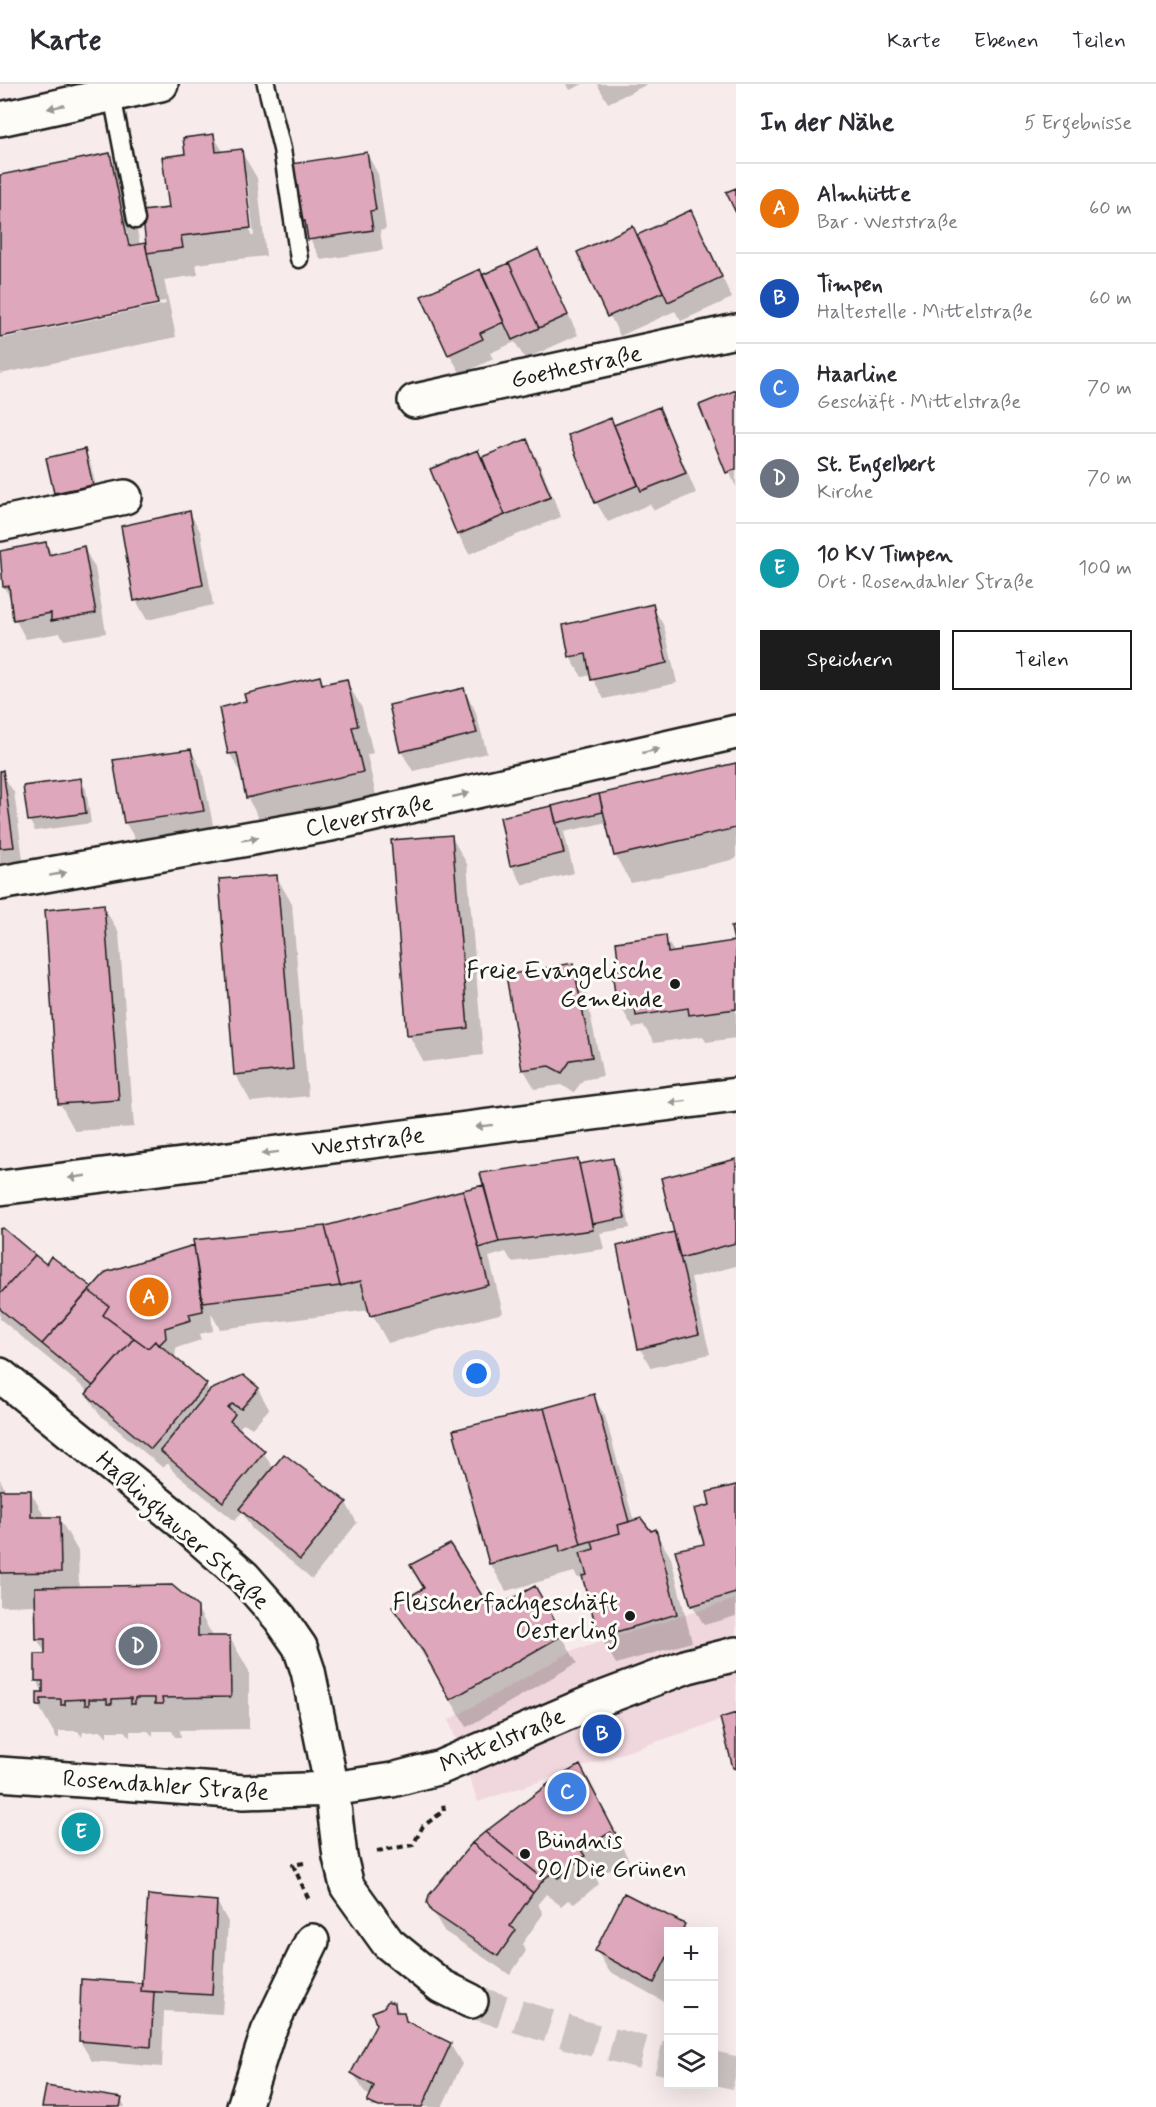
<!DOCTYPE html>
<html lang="de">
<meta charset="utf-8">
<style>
:root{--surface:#fff;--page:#f2f2f3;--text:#2b2b33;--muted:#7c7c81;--line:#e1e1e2;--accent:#1c1c1c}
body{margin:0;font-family:Mynerve,sans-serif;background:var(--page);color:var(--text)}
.controls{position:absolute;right:18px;bottom:18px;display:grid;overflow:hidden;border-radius:0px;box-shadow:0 6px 24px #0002}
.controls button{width:54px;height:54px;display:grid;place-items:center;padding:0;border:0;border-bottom:2px solid var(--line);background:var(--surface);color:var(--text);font:30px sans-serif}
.you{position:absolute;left:477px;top:1290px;width:21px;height:21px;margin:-15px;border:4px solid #fff;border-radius:50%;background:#1a73e8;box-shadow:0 0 0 9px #1a73e833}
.badge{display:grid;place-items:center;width:39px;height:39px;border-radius:50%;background:var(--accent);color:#fff;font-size:20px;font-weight:700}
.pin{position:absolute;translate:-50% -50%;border:3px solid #fff;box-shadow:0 2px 6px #0006}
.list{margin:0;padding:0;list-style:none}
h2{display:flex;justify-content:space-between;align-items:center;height:78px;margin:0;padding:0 24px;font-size:26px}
h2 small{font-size:20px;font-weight:400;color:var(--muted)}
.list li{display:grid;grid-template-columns:39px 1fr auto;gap:18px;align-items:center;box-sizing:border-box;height:90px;padding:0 24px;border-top:2px solid var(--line)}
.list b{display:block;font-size:22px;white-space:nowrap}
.list p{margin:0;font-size:20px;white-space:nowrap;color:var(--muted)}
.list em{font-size:20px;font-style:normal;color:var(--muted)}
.actions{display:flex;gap:12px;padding:18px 24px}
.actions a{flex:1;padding:14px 0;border:2px solid var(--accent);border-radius:0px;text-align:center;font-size:21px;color:var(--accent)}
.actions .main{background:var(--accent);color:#fff}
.icon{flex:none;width:33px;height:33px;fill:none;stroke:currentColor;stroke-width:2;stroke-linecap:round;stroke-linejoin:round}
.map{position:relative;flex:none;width:736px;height:2023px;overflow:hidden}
header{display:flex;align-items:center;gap:36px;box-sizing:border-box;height:84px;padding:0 30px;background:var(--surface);border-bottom:2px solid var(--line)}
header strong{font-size:28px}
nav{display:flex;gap:33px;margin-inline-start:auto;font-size:21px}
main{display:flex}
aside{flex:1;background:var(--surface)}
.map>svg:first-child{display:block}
</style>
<header>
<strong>Karte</strong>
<nav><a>Karte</a><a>Ebenen</a><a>Teilen</a></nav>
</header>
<main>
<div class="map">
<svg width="736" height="2023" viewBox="0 0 736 2023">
<rect width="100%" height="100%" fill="#f7ebeb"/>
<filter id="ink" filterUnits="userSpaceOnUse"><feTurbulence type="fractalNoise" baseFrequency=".0167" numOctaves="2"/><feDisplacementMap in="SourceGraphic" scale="12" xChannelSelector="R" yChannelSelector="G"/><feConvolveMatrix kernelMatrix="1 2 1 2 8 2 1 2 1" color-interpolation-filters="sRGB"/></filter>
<g filter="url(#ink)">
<path fill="#f0d7dd" d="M736 1515V1631L478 1718 449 1636 576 1565Z"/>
<path fill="#0003" fill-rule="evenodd" d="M567 0H583L570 6Z
M597 0H648L608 19Z
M213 51 224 69 241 67 257 94 266 172 196 180 198 191 164 196 176 253 0 290V255L166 220 165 217 0 252V93L109 71 128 104 140 161 145 160 149 168 170 125 187 72ZM244 94H247L254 152H251ZM115 104H118L132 169 129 170Z
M367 70 378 90 386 145 380 147 383 166 321 176 301 137Z
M691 128 732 214 681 237 675 227 620 252 579 169 637 153Z
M537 167 578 251 525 275 515 258 490 269 493 275 461 290 449 270 483 192Z
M736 307V403L701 322Z
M658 325 669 345 696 409 654 426 650 420 608 438 596 418 614 342Z
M526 357 538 376 561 433 469 470 458 450 478 367 482 375Z
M84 367 90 377 98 411 61 419 55 409 47 375ZM86 375H89L96 408H93Z
M190 429 201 449 213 521 147 536 136 516Z
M46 459 53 472 84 464 95 484 106 549 64 556 60 549 26 555 15 535 12 517 4 503 0 468Z
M652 522 664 542 677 599 604 615 591 591 582 593 570 573 565 542Z
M320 594 324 601 346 597 362 624 373 669 367 671 377 716 263 741 247 713 243 692 230 670Z
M464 606 475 626 487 669 413 687 401 667Z
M191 666 202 686 214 746 137 758 125 738Z
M736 681V775L631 799 615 771 607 738 564 748 574 789 523 801 511 781 501 734Z
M0 688 14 708 24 783 0 785Z
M80 695 86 705 91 739 35 747 30 737 24 704Z
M451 752 467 780 483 971 424 978 409 951Z
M276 792 292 820 308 1012 251 1018 235 990Z
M103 822 119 849 134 1043 75 1047 60 1019Z
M736 844V954L706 958 703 952 654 959 644 942 633 944 617 916 621 887 665 853 675 870 735 858Z
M572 880 584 900 603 992 583 996 574 1008 561 1001 535 1005 524 986Z
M612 1075 618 1085 630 1144 600 1149 604 1165 512 1178 506 1168 489 1173 503 1229 388 1259 370 1226 220 1245 211 1229 213 1247 199 1250 201 1256 176 1264 175 1276 206 1301 209 1307 242 1293 258 1305 269 1325 252 1344 244 1339 240 1343 245 1351 263 1368 274 1386 346 1419 357 1439 312 1495 252 1445 242 1428 235 1437 173 1387 168 1379 163 1384 99 1330 87 1311 89 1308 0 1235V1146L46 1182 52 1175 92 1205 195 1162 325 1144 577 1077 580 1081ZM581 1095H584L591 1128H588Z
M736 1076V1182L691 1194 710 1270 651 1284 640 1264 676 1149Z
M593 1312 605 1332 634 1438 650 1449 655 1447 671 1474 692 1558 616 1580 600 1552 583 1492 578 1494 574 1488 506 1507 490 1479Z
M0 1395 6 1408 30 1407 46 1435 59 1434 78 1467 79 1504 197 1524 214 1554H230L249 1587V1645L180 1646 181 1653H175L172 1647H153V1652L148 1647H130V1653L125 1647H107V1653L102 1647 83 1648 82 1653 78 1647H59V1654H57L38 1621V1610H44L37 1597V1571H47L37 1555V1521L0 1522Z
M736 1403V1532L704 1541 693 1522 677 1467 706 1461 712 1422Z
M535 1504 577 1579 467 1643 394 1523 490 1528Z
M595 1711 632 1782 628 1775 596 1794 599 1800 574 1820 568 1816 561 1822 546 1810 538 1820 543 1830 522 1860 526 1867 510 1891 444 1847 432 1826Z
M76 1742H87L93 1752V1765H81L76 1755Z
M217 1818 228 1838 222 1930 164 1927 162 1983 92 1977 80 1957 143 1901Z
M684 1841 688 1848H668V1912L665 1918 609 1887 597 1867Z
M394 1920 409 1940 450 1960 462 1980 442 2023H371L368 2018 371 2012 365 2009 353 1989Z
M121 2015 125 2023H44Z"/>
<path fill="#dea7bb" stroke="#1c1c1c" stroke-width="1.5" d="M214 50 216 68 242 65 251 144 181 152 183 164 147 169 142 127 169 124 162 73 185 70 183 54Z
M367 68 376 126 370 127 373 146 308 156 305 137 300 138 291 80Z
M110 69 129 162 145 159 158 220 0 253V91Z
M736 104V129L726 108Z
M691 126 722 193 668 218 637 151Z
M633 142 663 208 607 233 577 168Z
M538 165 568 231 539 244 509 179Z
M509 179 539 244 512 256 482 191Z
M480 185 504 238 480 249 483 255 448 271 421 212Z
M736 306V385L726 389 699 321Z
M659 323 686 389 641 407 614 341Z
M611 334 638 401 595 419 568 351Z
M527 355 551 413 505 431 482 373Z
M85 365 93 401 54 409 46 374Z
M478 366 505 431 457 451 430 385Z
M190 427 203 501 134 517 121 442Z
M46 458 49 471 84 462 96 529 51 537V529L13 536 9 502 3 503 0 467Z
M653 520 667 579 591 596 586 570 569 573 563 541Z
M320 592 322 600 347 595 358 642 352 643 363 688 246 714 237 669 228 670 219 624 246 617 244 610Z
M464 604 477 649 400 668 389 621Z
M191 665 204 727 124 739 113 676Z
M736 679V744L614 772 599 710Z
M3 686 14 763 0 764V687Z
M81 694 86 729 28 737 23 702Z
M599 710 603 728 556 739 552 722Z
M552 722 564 769 510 782 500 733Z
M452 751 468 944 407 951 391 756Z
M277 791 293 985 234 991 219 795Z
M104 820 119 1016 58 1020 45 826Z
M736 842V925L689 931 688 924 636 932 634 914 616 917 612 887 619 885 616 858 666 851 668 869 681 867V865L734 857 731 843Z
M573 879 592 973 571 976 562 989 549 982 522 986 506 891Z
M613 1074 625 1134 592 1140 579 1080Z
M578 1075 593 1146 499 1158 480 1089Z
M736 1075V1159L680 1174 661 1094Z
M484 1101 499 1158 479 1164 463 1106Z
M463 1106 489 1201 370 1232 361 1197 340 1202 325 1142Z
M325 1142 340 1202 203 1218 193 1156Z
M3 1144 35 1171 0 1210V1145Z
M674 1148 699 1250 638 1265 617 1162Z
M194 1161 203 1227 189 1230 191 1236 165 1244 166 1254 159 1261 155 1257 148 1264 103 1231 109 1222 89 1207 106 1188Z
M35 1171 46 1180 51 1172 92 1203 42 1260 0 1225V1210Z
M89 1207 109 1222 103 1231 134 1254 93 1302 42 1260Z
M134 1254 148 1264 155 1257 207 1300 151 1365 86 1310Z
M243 1291 259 1304 241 1325 232 1320 228 1324 235 1330 230 1337 265 1367 223 1418 160 1367 210 1306Z
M594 1310 629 1438 618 1441 620 1449 581 1460 544 1324Z
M544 1324 581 1460 560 1468 559 1461 489 1480 453 1346Z
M284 1370 347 1418 300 1476 239 1425Z
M736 1401V1509L691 1522 675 1466 704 1460 694 1425 710 1421 707 1408Z
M0 1406H31V1433H60L61 1488 0 1489Z
M641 1434 651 1447 656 1445 677 1530 599 1553 582 1492 587 1491 580 1469 594 1465 592 1457 620 1449 618 1441Z
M450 1460 491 1526 535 1502 563 1551 450 1616 423 1567 392 1523 424 1504 410 1481Z
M172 1501 198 1523V1552H230L231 1613 162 1614 163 1620H155V1614H135V1620H131V1614L112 1615V1620H107V1615H89V1621H85V1615L65 1616V1621H61V1615H41V1622H37V1608H43V1597H35V1570H45V1555H36L35 1503Z
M736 1629V1685L733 1684 720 1634Z
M580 1681 618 1754 615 1755 611 1748 581 1766 585 1772 558 1794 552 1789 544 1795 485 1748 555 1695Z
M74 1741H88V1755H74Z
M485 1748 544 1795 533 1809 472 1759Z
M472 1759 533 1809 510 1842 516 1846 498 1872 431 1827 427 1819 429 1811Z
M624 1809 685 1840 681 1848H668V1871L654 1899 595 1867Z
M148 1811 217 1817 212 1911 141 1907Z
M81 1895 142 1899 141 1907 154 1908 151 1963 79 1957Z
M388 1917 395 1919 396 1928H404L406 1937 451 1959 422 2023H379L367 2018 374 2002 351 1989 376 1940 372 1928 383 1924Z
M46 2002 122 2014 120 2023H42Z"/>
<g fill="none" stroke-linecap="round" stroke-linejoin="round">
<path stroke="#cbc2c2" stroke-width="33" stroke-dasharray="33 16" stroke-linecap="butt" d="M471 1917 582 1953 668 1975
M714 1984 736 1989"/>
<defs>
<path id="lane" d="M266 0 282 65 299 175
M112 11 136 136"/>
<path id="street" d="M0 35 161 0
M415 317 736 247
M0 440 125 413
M0 799 331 740 736 648
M0 1104 736 1011
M332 1705 392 1696 441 1683 595 1617 688 1582 736 1570
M244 2023 268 1948 312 1857"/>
<path id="secondary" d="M0 1291 178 1435 244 1493 280 1534 300 1563 308 1587 332 1705 340 1773 347 1802 388 1859 441 1902 471 1917
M0 1690 244 1708 332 1705"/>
</defs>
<use href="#lane" stroke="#1c1c1c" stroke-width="21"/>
<use href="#street" stroke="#1c1c1c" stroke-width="38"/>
<use href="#secondary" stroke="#1c1c1c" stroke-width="38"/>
<path stroke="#1c1c1c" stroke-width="4" stroke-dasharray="6 4.5" stroke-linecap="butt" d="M377 1767 413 1761 423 1742 444 1727 443 1719
M304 1779 293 1781 309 1816"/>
<use href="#lane" stroke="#fdfcf7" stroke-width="16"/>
<use href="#street" stroke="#fdfcf7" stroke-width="33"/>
<use href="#secondary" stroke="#fdfcf7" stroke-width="33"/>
</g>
<defs><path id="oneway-solid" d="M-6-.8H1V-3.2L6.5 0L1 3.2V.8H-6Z" transform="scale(1.5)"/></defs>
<g fill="#989794">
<use href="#oneway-solid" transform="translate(56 23) rotate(168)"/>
<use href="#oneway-solid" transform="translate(651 667) rotate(-13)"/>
<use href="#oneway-solid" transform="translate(461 711) rotate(-13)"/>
<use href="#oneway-solid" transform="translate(250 755) rotate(-10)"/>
<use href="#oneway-solid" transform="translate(58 790) rotate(-10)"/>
<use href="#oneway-solid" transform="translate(678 1018) rotate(173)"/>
<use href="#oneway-solid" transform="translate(484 1042) rotate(173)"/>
<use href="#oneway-solid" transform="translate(270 1069) rotate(173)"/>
<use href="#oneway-solid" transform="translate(77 1093) rotate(172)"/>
</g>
</g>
<g fill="#1c1c1c" stroke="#fdfcf7" stroke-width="2">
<circle cx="675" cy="900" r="6"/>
<circle cx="630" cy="1532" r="6"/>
<circle cx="525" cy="1770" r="6"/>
</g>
<g text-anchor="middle" stroke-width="6" stroke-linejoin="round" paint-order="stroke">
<g font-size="24" fill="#1c1c1c" stroke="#fdfcf7">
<text transform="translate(576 282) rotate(-12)" y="8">Goethestraße</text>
<text transform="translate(369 731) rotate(-12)" y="8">Cleverstraße</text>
<text transform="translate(368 1057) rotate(-7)" y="8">Weststraße</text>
<text transform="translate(183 1446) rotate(42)" y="8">Haßlinghauser Straße</text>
<text transform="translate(502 1656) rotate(-23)" y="8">Mittelstraße</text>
<text transform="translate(166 1701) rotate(4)" y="8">Rosendahler Straße</text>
</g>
<g font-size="24" fill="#1c1c1c" stroke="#fdfcf7" text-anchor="end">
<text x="663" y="894">Freie Evangelische<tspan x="663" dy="28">Gemeinde</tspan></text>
<text x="618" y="1526">Fleischerfachgeschäft<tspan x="618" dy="28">Oesterling</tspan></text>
<text x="537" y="1764" text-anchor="start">Bündnis<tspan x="537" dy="28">90/Die Grünen</tspan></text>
</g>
</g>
</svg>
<div class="controls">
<button>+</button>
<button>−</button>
<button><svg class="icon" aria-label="layers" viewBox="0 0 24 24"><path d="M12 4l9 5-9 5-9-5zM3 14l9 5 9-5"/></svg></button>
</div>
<div class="you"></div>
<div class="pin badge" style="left:149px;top:1213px;background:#e8710a">A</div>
<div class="pin badge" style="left:602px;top:1650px;background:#1a4fb4">B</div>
<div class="pin badge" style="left:567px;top:1708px;background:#3f7fe0">C</div>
<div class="pin badge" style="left:138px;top:1562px;background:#6b7280">D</div>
<div class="pin badge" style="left:81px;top:1748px;background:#0f9aa8">E</div>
</div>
<aside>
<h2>In der Nähe<small>5 Ergebnisse</small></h2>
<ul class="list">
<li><span class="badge" style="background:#e8710a">A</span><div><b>Almhütte</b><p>Bar · Weststraße</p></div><em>60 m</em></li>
<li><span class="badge" style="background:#1a4fb4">B</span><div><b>Timpen</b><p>Haltestelle · Mittelstraße</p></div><em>60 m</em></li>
<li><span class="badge" style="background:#3f7fe0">C</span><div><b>Haarline</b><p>Geschäft · Mittelstraße</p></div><em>70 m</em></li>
<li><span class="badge" style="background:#6b7280">D</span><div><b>St. Engelbert</b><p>Kirche</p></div><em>70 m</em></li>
<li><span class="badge" style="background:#0f9aa8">E</span><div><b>10 KV Timpen</b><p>Ort · Rosendahler Straße</p></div><em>100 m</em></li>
</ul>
<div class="actions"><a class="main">Speichern</a><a>Teilen</a></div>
</aside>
</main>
